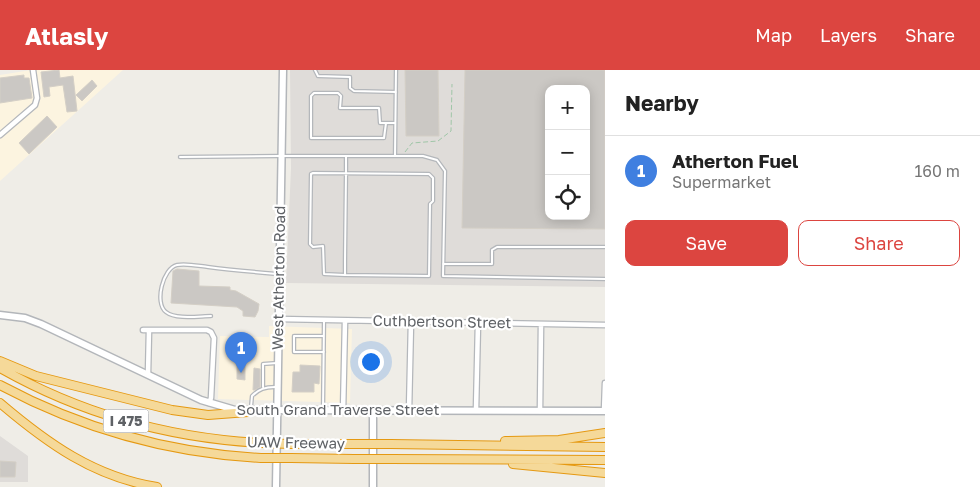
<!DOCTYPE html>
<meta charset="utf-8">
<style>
:root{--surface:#fff;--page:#f2f2f2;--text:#222;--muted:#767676;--line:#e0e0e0;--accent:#dc4540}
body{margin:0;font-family:"Golos Text",sans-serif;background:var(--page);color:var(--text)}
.controls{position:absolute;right:15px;top:15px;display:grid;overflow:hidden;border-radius:10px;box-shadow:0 2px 12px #0003}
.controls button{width:45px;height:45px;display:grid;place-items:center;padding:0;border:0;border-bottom:1px solid var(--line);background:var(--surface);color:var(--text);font:25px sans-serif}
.you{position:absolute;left:370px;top:291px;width:18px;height:18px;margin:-12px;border:4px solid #fff;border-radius:50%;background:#1a73e8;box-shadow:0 0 0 8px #1a73e833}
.badge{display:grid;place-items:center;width:32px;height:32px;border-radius:50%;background:var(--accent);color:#fff;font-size:16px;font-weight:700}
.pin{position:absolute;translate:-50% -41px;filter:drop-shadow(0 1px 2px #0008)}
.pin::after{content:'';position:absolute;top:26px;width:18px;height:15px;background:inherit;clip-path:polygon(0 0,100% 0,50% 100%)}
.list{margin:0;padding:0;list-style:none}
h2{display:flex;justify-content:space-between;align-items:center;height:65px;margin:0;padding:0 20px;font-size:21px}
h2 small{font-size:16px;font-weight:400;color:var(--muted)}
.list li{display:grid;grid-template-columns:32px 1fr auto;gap:15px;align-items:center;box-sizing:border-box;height:70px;padding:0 20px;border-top:1px solid var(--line)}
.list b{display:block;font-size:19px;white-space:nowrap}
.list p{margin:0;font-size:16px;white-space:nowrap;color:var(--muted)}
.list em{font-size:16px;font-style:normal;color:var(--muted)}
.actions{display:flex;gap:10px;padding:15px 20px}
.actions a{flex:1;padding:11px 0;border:1px solid var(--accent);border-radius:10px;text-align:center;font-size:18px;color:var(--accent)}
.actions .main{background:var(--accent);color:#fff}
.icon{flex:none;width:28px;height:28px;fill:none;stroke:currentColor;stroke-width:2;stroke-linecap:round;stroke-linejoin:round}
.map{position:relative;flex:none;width:605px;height:417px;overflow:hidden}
header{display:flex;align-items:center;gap:30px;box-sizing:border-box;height:70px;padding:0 25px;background:var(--accent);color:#fff}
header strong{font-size:24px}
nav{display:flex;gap:28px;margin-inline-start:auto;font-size:18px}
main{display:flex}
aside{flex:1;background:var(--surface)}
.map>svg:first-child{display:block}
</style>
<header>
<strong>Atlasly</strong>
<nav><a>Map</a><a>Layers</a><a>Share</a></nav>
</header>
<main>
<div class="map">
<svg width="605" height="417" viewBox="0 0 605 417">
<rect width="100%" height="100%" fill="#efede7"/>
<path fill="#fcf4e0" d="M31 0H123L0 111V5Z
M269 256 352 259 350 333 218 329 220 266 269 267Z"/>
<path fill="#dfdcd9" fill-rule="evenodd" d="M290 0H605V217L286 213 291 98ZM549 19H586V146H549Z
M0 366 28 386V412H0Z"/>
<path fill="#cbc8c4" stroke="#d4cfc6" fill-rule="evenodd" d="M59 0 60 8 73 6 77 41 67 42 63 15 49 17 50 26 44 27 41 2Z
M405 0H438L439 66H406Z
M465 0H605V159L462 158ZM549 19H586V146H549Z
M24 5V8H29L32 28 0 33V8Z
M92 10 97 16 82 31 76 25Z
M47 46 57 57 29 84 19 73Z
M177 199 199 201V216L230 217V220L236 221 259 234 258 241 255 247 243 246V241L237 237 171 233 173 201Z
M237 292 245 293V310L237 309Z
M300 295 320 296 319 314 314 313V322H292L293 302H300Z
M254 298 260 299V317L255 320H253Z
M0 391 16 392 15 407H0Z"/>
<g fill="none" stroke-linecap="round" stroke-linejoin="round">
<defs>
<path id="lane" d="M315 0 318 6 350 7V18L354 21 396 22
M386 53 384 68H311V26L314 23H338L341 26 340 38H379L380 53H395
M284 86H423L437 90 445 101 443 206 605 209
M395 86 396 0
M180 87 279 86
M443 194H492V180L497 177H605
M345 205 324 204 323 176 313 177 310 174 311 104 313 103 429 104 433 108V131L430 134 429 206 345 205V191L346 103V86
M211 246C200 246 176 250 166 242 154 233 163 198 177 195 186 193 199 196 208 197 231 200 254 202 277 204
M323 266H294V282H324
M263 317V294L277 293
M251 337 252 326C259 319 265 317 275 317
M323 339 324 252"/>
<path id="street" d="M0 65 35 35 37 28 33 0
M279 249 605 255
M143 260H207L211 262 214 268 211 328 209 333
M148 304 149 260
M476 340 478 253
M409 341 411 252
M540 341 541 254
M604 341 605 313
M343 342 345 251"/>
<path id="secondary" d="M0 245 25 248 41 254 201 330 235 340 605 341
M276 417 283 0
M373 417V342"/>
<path id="highway" d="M0 291 36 306 172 340 208 345 248 342
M0 298C81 344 169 368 261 373
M0 315C82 359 168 383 261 388
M0 333C47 373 94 407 157 417
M505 371 559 370 605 363
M291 374H355
M391 374 605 377
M291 388 354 389
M390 389 605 390
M513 394 605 403"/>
</defs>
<use href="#lane" stroke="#b4b7bb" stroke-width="4.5"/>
<use href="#street" stroke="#b4b7bb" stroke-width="7"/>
<use href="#secondary" stroke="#b3b6ba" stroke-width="9"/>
<use href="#highway" stroke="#e59912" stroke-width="10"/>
<path stroke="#a0c6a8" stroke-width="1" stroke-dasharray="5 2.5" stroke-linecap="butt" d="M405 82 412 73 438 71 451 61 452 14"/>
<use href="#lane" stroke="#fff" stroke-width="2"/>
<use href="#street" stroke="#fff" stroke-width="4.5"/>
<use href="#secondary" stroke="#fff" stroke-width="6"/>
<use href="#highway" stroke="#f5d999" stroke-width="8"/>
<defs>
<path id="highway-bridge" d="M261 373 291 374
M355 374H391
M261 388H291
M354 389H390"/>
</defs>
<use href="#highway-bridge" stroke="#e59912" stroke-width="10" stroke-linecap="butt"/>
<use href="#highway-bridge" stroke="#f5d999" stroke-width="8"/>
</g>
<g text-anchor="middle" stroke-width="4.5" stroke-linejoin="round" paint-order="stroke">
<rect fill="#fff" stroke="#8f9194" stroke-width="1" x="103.5" y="339.5" width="45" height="23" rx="4"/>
<g font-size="14" font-weight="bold" fill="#5f6266">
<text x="126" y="356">I 475</text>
</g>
<g font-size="15" fill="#5f6266" stroke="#fff">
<text transform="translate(279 208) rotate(-89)" y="5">West Atherton Road</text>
<text transform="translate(442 252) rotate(1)" y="5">Cuthbertson Street</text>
<text x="338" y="345">South Grand Traverse Street</text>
<text transform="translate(296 373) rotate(1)" y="5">UAW Freeway</text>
</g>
</g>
</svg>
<div class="controls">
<button>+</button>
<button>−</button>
<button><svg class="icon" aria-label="locate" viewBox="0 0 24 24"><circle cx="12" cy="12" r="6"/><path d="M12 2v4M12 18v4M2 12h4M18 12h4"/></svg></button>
</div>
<div class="you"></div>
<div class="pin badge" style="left:241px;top:303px;background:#3f7fe0">1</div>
</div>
<aside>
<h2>Nearby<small></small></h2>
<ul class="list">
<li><span class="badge" style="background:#3f7fe0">1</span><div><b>Atherton Fuel</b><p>Supermarket</p></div><em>160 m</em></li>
</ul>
<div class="actions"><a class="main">Save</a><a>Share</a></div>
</aside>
</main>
